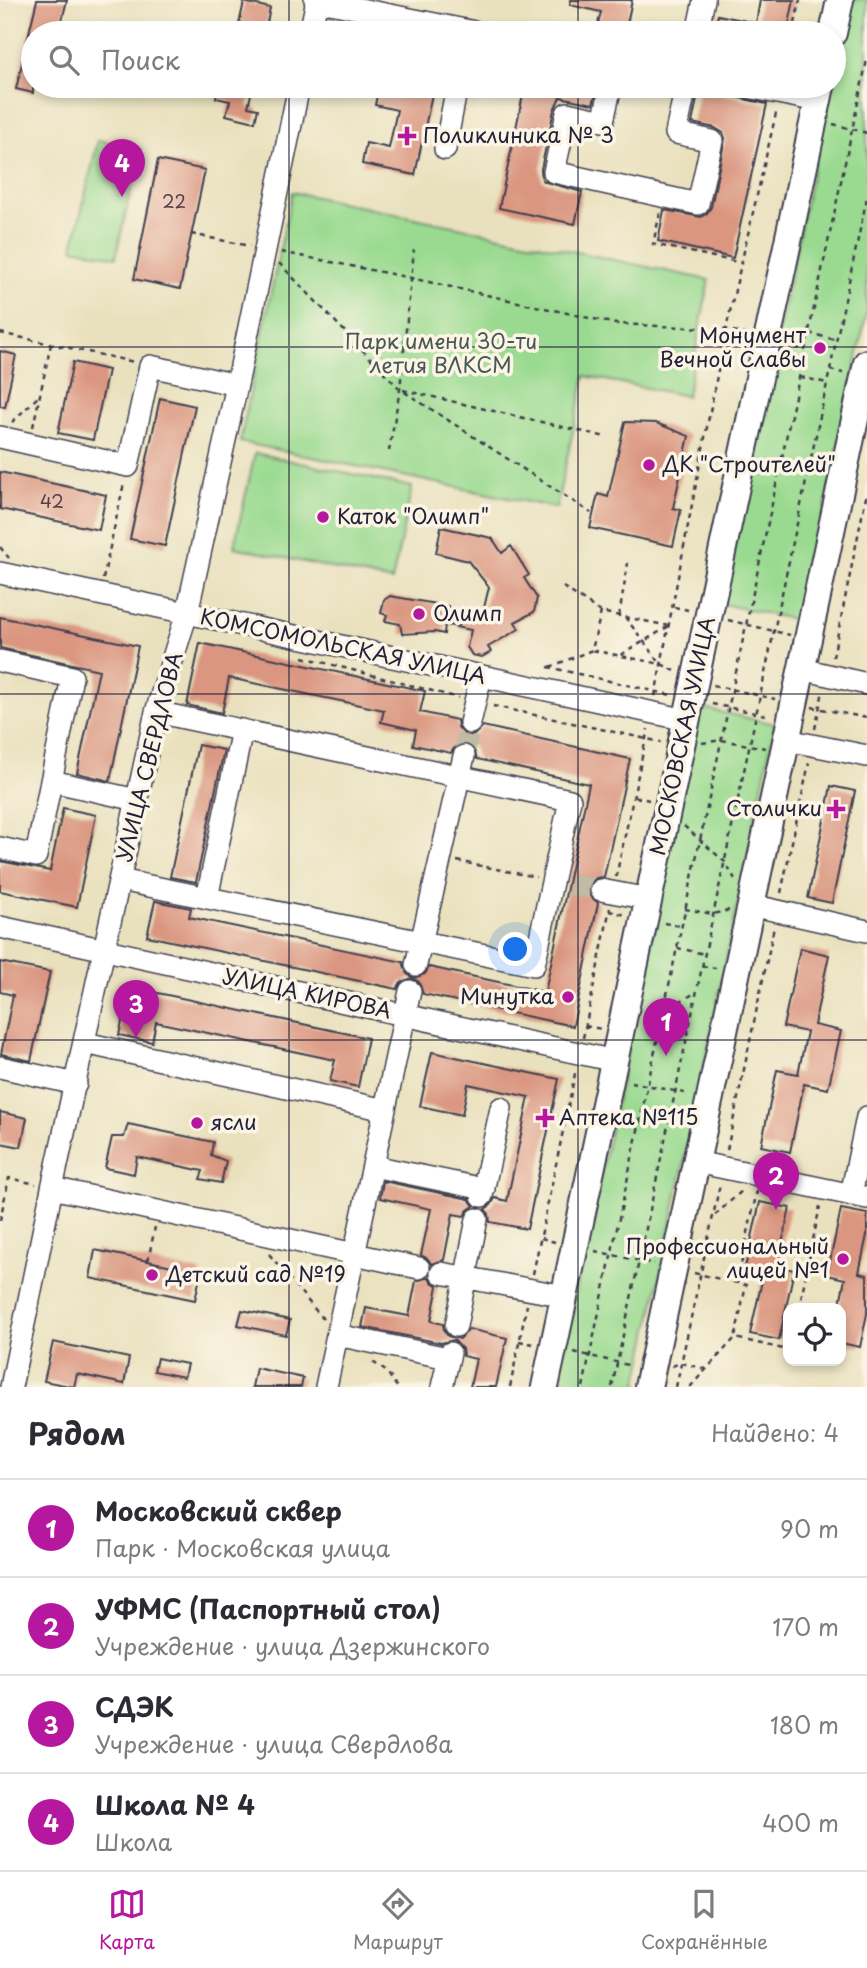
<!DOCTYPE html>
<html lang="ru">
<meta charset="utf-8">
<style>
:root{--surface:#fff;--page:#f7f7f7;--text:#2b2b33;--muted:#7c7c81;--line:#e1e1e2;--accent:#b5179e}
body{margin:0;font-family:"Playpen Sans",sans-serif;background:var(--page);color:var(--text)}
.controls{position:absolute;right:21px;bottom:21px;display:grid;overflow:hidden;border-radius:14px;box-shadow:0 4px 10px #0003}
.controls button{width:63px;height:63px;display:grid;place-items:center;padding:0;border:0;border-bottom:2px solid var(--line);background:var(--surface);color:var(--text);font:35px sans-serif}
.you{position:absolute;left:516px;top:950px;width:24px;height:24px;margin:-18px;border:5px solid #fff;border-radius:50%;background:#1a73e8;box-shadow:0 0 0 10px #1a73e833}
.badge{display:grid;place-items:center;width:46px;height:46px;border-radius:50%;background:var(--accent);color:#fff;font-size:23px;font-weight:700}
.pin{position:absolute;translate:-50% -58px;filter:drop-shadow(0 2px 4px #0008)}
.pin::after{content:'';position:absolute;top:37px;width:24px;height:21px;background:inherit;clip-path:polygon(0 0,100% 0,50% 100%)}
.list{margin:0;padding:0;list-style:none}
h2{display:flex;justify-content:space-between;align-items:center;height:91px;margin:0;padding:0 28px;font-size:30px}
h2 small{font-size:23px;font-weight:400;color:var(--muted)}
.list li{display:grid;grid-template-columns:46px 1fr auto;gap:21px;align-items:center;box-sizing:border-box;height:98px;padding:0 28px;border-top:2px solid var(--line)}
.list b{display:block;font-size:26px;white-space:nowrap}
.list p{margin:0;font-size:23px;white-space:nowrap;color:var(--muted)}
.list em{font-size:23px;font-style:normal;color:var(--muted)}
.icon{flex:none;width:38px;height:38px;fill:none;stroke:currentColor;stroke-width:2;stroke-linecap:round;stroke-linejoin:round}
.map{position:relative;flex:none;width:867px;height:1387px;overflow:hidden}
.search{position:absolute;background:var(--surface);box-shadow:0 4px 10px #0003;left:21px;right:21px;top:21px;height:77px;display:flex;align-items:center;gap:18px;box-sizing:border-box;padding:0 24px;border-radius:38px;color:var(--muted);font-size:26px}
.sheet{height:483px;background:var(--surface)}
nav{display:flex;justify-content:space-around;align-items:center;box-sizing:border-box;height:98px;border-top:2px solid var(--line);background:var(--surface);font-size:19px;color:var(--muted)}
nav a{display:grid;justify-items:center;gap:4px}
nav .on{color:var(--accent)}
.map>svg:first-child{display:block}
</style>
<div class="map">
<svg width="867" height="1387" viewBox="0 0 867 1387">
<rect width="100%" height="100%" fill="#fcf5e5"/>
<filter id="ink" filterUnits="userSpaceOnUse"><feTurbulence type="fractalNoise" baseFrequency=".0143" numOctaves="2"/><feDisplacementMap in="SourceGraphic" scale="14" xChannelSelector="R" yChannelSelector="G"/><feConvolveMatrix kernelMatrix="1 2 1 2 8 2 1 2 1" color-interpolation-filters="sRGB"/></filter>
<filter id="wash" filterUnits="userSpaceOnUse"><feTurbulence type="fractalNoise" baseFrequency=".00686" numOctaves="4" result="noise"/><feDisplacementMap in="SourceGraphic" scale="28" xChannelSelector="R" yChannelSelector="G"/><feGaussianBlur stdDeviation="1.57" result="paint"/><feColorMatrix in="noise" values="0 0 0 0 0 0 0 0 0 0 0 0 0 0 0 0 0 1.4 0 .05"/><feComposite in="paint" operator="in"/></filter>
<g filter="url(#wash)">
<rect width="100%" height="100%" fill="#e9e1be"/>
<path fill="#9ada90" stroke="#5e7e66" stroke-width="2" d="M848 0H867V311L801 621 722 604 830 86H834V67Z
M98 140 140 149 116 257 73 248Z
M292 192 709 280 687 396 585 376 556 508 240 442Z
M255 453 412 487 392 581 234 547Z
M701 708 775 724 637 1387H555Z"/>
<g id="blocks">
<path fill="#da9680" d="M37 0H67L59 33H29Z
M570 0H632L626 29 598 23 601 12 570 5Z
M760 0H794L787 33H714L718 15 756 23Z
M244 2 270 8 265 33H237Z
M29 34 33 35V93L16 89Z
M218 86H253L248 107 258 109 255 122 226 115 230 101 216 98Z
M379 86H393L432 94 415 175 362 164 366 143 389 148 397 110 375 105Z
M502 86H598L593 104 560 97 554 110 541 169 542 180 546 182 582 192 575 224 499 208 523 95 502 91Z
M699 89 767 104 733 258 658 241 664 210 701 217 707 213 711 207 725 138 723 133 715 128 692 123Z
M158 160 205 170 180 289 134 279Z
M0 351 16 355 5 407 0 406Z
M73 362 108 370 93 440 58 433Z
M160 398 195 406 165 546 130 539Z
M625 422 656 423 689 436 673 508 681 510 673 546 590 528 598 494 608 497Z
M0 472 106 495 99 530 0 509Z
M441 527 492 538 502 553 511 546 529 575 524 578 537 598 534 612 515 622 519 629 488 647 491 652 482 657 472 655 467 647 471 630 456 627 483 612 489 587 468 561 436 553Z
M390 596 448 606V609L455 611 452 626 445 624 444 634 435 632 402 634 400 624 385 621 387 615 381 613 384 600Z
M0 617 138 646 110 781 77 773 99 670 0 648Z
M200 643 425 691 420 712 457 720 458 727 466 736 474 735 483 726 630 759 604 877 596 878 588 887 589 895 598 903 573 1026 423 994 419 982 412 978 401 982 397 989 147 936 155 901 191 908 189 917 403 962 407 974 414 978 425 974 429 967 545 992 589 784 477 759 473 747 466 743 455 747 451 753 413 745 416 730 381 722 384 710 229 678 222 713 187 705Z
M198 745 224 750 196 882 170 877Z
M831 786 855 791 832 903 808 898Z
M63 808 96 815 77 907 0 891V861L50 871Z
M800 948 829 955 814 1025 841 1031 828 1089 804 1084 790 1152 761 1146 777 1070 798 1074 807 1032 783 1027Z
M0 962 50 972 31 1061 1 1054 13 995 0 992Z
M130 987 368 1038 358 1087 330 1081 335 1060 156 1022 152 1042 119 1035Z
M432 1052 559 1079 527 1229 490 1222 489 1214 485 1209 491 1205 495 1198 507 1201 529 1097 468 1084 462 1115 420 1106Z
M0 1112 27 1118 21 1147 0 1143Z
M128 1124 213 1142 211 1155 226 1161 221 1183 200 1179 203 1171 137 1157 134 1174 105 1168 112 1137H124Z
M383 1181 469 1199 474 1206 468 1210 464 1216 453 1214 444 1260 431 1264 428 1259 421 1255 431 1209 380 1198Z
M760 1202 790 1208 777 1266 794 1270 779 1340 750 1334 764 1272 745 1268Z
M841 1209 867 1214V1235L859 1273 867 1275V1314L860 1347 841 1343V1308H839L845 1279 827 1275Z
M95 1250 201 1272 195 1300 90 1278Z
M429 1277 432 1282 438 1286 431 1321 443 1324 444 1331 448 1336 460 1339 469 1329 507 1338 496 1387H470L476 1359 463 1356 462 1349 454 1340 441 1343 362 1327 366 1308 409 1316 416 1281Z
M242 1310 290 1320 286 1335 238 1325Z
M53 1342 129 1358 124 1384 77 1374 74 1387 44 1381Z
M157 1358 187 1364 184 1377 154 1371Z
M256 1368 303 1378 301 1387H252Z"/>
</g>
</g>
<g filter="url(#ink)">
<use href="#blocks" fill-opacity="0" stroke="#403f4f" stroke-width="2"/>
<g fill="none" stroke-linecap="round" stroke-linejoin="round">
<path stroke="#c1bba4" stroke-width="21" stroke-dasharray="21 10" stroke-linecap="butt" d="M464 756 470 723
M570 884 601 890"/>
<defs>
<path id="minor" d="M315 0 480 33
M310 33 317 0
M697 33 704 0
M611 86 603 121 567 113 554 172 698 204 712 141 676 133 686 86
M742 86 818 101
M445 149 457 86
M0 437 128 466 150 366 237 385
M0 573 687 720
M0 661 72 677 36 856 0 848
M802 669 867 684
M470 723 481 676
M787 740 867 756
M51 781 137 800
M120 880 534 965 570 800 156 712
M601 890 649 899
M207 898 242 730
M751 905 867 931
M0 927 615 1061
M416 965 464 756
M85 1043 385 1110
M0 1067 76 1084
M696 1162 867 1198
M373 1166 484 1189
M52 1188 419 1268
M851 1195 867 1117
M482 1196 501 1108
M441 1273 565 1296
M456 1326 477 1219
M337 1335 448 1358
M11 1387 52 1188 156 712 187 613 237 385 299 86
M326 1387 410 991
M442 1387 450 1353"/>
<path id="major" d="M833 33 840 0
M545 1387 821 86
M648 1387 867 363"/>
</defs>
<use href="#minor" stroke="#403f4f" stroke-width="24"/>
<use href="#major" stroke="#403f4f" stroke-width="30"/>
<path stroke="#403f4f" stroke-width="2.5" stroke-dasharray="5 5" stroke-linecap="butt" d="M793 33 800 0
M833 124 867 133
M660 213 653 244 742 263
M191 234 250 246
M281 252 411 278 616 324 726 329 748 335
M279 263 400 389 591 513
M0 333 134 362
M809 333 836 340
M785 345 805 350
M830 370 843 373
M800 377 827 383
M403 390 606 437
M12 422 40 395
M33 427 51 344
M389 451 400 389 414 250
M0 547 9 558
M103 579 124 483
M563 587 601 612 669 626
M674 607 688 610
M601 612 592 650 661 664 677 672
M619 616 628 563
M625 617 661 664
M728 620 790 635
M621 655 669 626
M303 657 459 698
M833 657 867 492
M548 667 671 695
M550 667 592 650
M713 685 775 699
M655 696 726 329 777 109
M712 704 770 716
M493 706 661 742
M812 707 867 718
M815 729 823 691
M702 743 721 740 765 748
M635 797 649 800
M684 826 725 862 735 879
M457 861 536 877
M616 877 648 729
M781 893 809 763
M685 909 713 914 730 910
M609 911 626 915
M664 923 681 926
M677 948 705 954
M702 966 716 968
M644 1021 697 992
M585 1026 602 1029
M583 1038 610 908
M631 1082 689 1094
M727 1150 774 927
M715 1215 744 1189
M0 1220 9 1178 36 1184
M541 1238 555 1242
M707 1244 744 1252
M595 1251 654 1264
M269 1254 323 1319
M148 1261 155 1227
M694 1273 746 1285 735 1338
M533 1274 576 1069
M737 1283 757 1191
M799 1308 820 1206
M519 1341 533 1344
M574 1352 632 1366
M373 1362 387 1372 397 1387
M672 1366 681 1363 706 1369
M510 1387 527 1305
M583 1387 867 60
M612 1387 867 197
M676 1387 720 1184
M690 1387 735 1338 788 1350"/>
<use href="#minor" stroke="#fff" stroke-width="21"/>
<use href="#major" stroke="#fff" stroke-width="26"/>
</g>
</g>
<path fill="none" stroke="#22223b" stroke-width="2" stroke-opacity="0.55" d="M289 0V33M578 0V33M289 86V1387M578 86V1387M0 347H867M0 694H867M0 1040H867"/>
<g fill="#b5179e" stroke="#fcf5e5" stroke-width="2.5">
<path d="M403.5 125.5h7v7h7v7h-7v7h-7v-7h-7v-7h7z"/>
<circle cx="820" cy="348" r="7"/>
<circle cx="649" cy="465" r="7"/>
<circle cx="323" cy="517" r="7"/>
<circle cx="419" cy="614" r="7"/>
<path d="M832.5 798.5h7v7h7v7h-7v7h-7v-7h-7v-7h7z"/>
<circle cx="568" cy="997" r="7"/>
<path d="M541.5 1107.5h7v7h7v7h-7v7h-7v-7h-7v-7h7z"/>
<circle cx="197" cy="1123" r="7"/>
<circle cx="843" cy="1259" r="7"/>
<circle cx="152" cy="1275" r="7"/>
</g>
<g text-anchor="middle" stroke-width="7" stroke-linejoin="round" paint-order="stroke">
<g font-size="18" fill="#503f4c">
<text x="174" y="208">22</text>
<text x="52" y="508">42</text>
</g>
<g font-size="21" fill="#22223b" stroke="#fcf5e5" text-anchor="start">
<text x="423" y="143">Поликлиника № 3</text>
<text x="806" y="343" text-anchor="end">Монумент<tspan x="806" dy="24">Вечной Славы</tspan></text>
<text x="663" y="472">ДК "Строителей"</text>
<text x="337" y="524">Каток "Олимп"</text>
<text x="433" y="621">Олимп</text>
<text x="822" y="816" text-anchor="end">Столички</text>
<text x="554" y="1004" text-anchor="end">Минутка</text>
<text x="559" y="1125">Аптека №115</text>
<text x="211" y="1130">ясли</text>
<text x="829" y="1254" text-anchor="end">Профессиональный<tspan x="829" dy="24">лицей №1</tspan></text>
<text x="166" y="1282">Детский сад №19</text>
</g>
<g font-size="21" fill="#465954" stroke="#fcf5e5">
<text x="441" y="349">Парк имени 30-ти<tspan x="441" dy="24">летия ВЛКСМ</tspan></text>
</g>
<g font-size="21" fill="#22223b" stroke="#fcf5e5">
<text transform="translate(343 647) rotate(12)" y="7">КОМСОМОЛЬСКАЯ УЛИЦА</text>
<text transform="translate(683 736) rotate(-78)" y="7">МОСКОВСКАЯ УЛИЦА</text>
<text transform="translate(150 757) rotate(-76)" y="7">УЛИЦА СВЕРДЛОВА</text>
<text transform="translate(307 994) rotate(12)" y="7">УЛИЦА КИРОВА</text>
</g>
</g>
</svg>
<div class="controls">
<button><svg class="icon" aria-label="locate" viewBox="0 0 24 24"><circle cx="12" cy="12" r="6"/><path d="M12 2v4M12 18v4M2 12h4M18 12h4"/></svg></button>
</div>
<div class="you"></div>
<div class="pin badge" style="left:666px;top:1056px">1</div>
<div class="pin badge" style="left:776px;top:1210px">2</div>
<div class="pin badge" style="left:136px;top:1038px">3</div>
<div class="pin badge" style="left:122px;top:197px">4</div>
<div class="search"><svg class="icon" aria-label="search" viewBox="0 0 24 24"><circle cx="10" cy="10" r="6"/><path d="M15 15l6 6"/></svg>Поиск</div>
</div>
<section class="sheet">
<h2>Рядом<small>Найдено: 4</small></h2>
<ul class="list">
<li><span class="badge">1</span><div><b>Московский сквер</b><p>Парк · Московская улица</p></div><em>90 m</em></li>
<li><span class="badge">2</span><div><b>УФМС (Паспортный стол)</b><p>Учреждение · улица Дзержинского</p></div><em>170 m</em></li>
<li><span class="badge">3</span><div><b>СДЭК</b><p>Учреждение · улица Свердлова</p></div><em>180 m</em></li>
<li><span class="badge">4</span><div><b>Школа № 4</b><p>Школа</p></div><em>400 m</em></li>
</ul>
</section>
<nav>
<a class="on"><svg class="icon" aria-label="map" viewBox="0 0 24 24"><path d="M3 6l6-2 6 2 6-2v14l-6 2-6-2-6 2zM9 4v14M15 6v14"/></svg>Карта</a>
<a><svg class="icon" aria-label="directions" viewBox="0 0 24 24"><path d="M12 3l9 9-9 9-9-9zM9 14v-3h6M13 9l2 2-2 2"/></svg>Маршрут</a>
<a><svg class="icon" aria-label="saved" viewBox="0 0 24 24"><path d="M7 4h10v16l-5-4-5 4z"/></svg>Сохранённые</a>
</nav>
